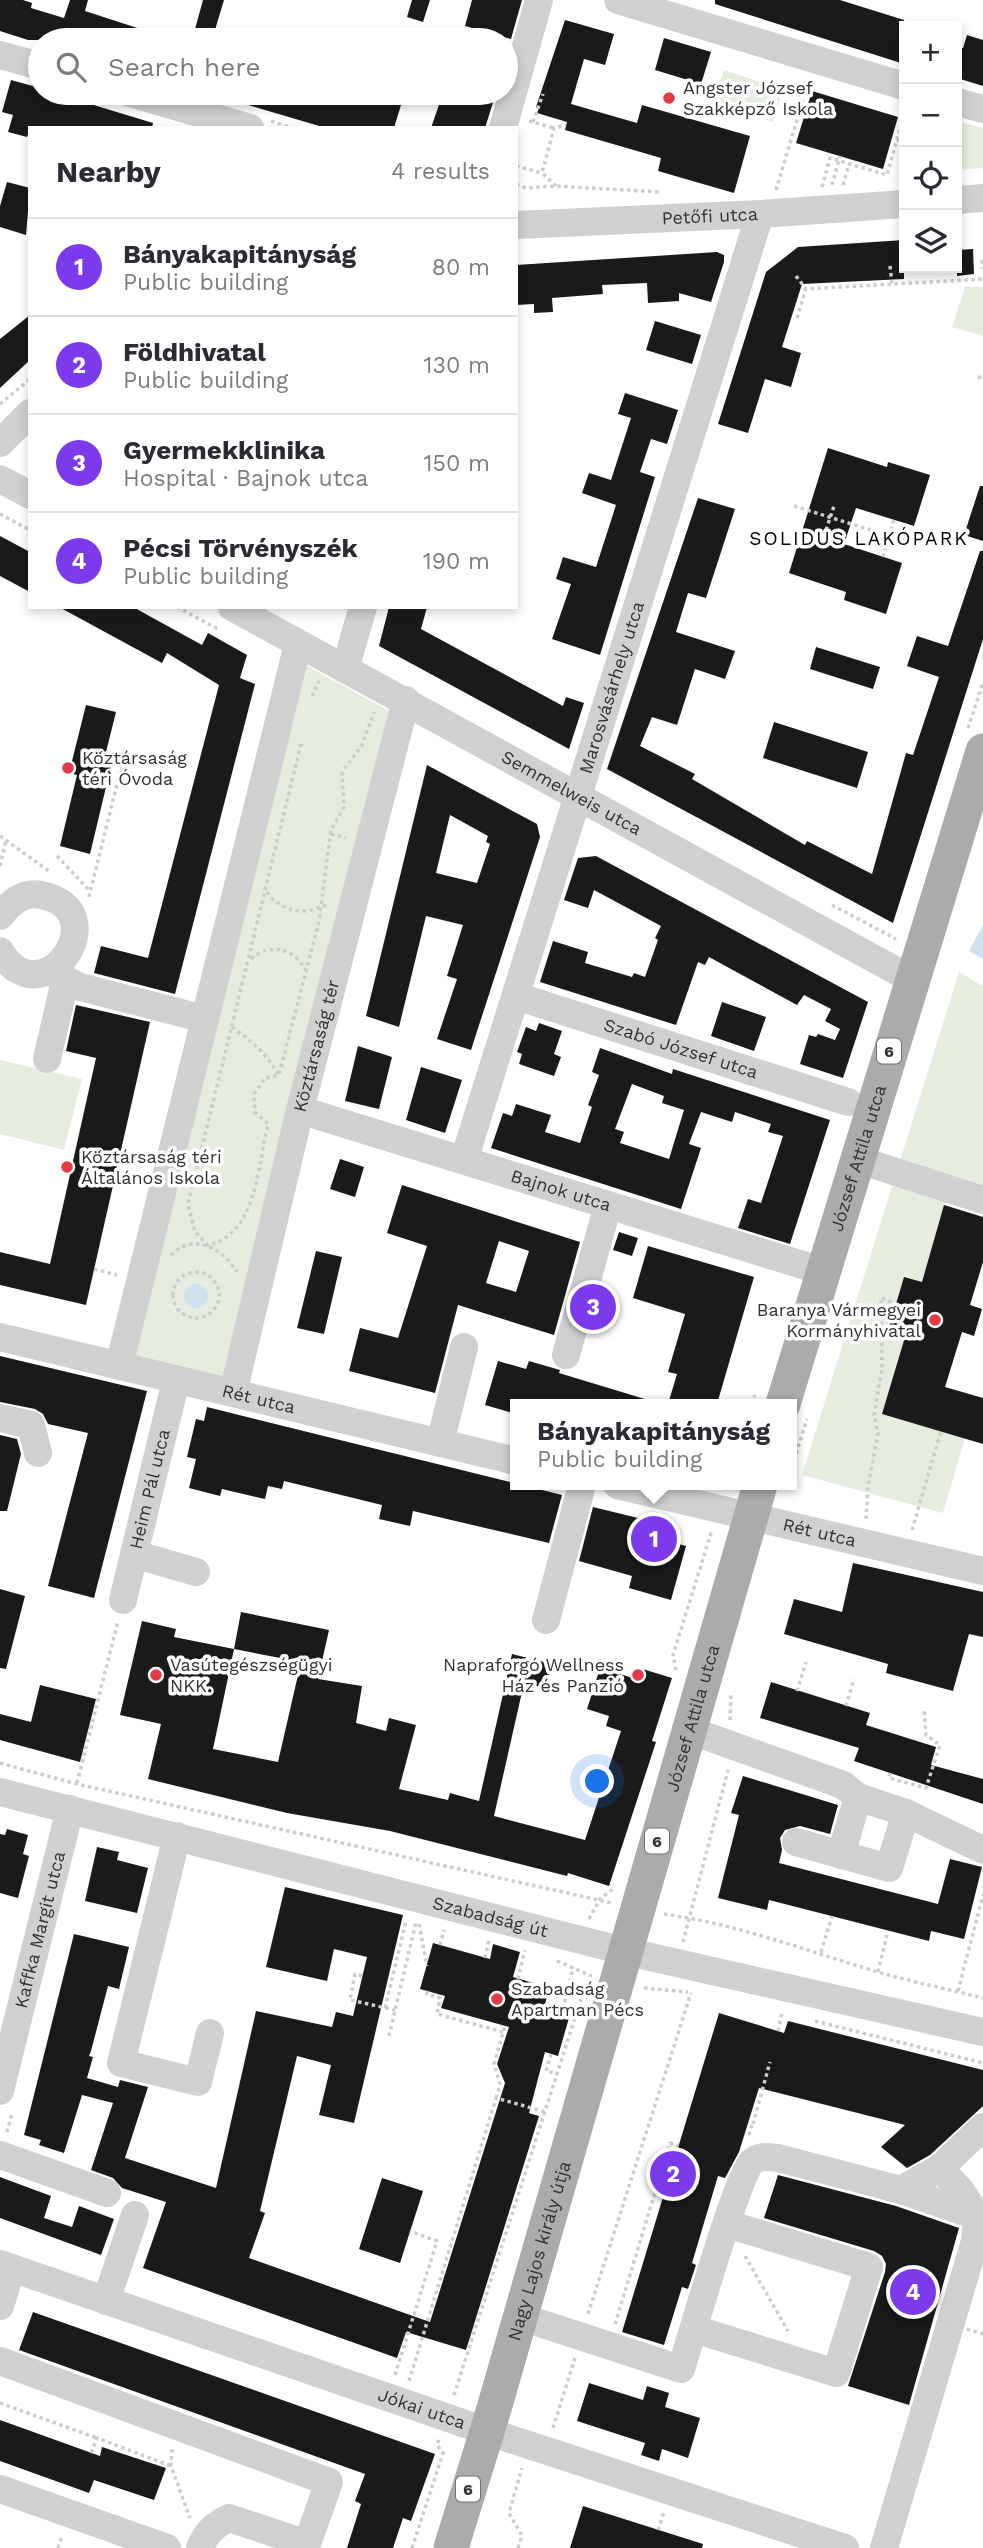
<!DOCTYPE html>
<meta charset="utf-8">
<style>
:root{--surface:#fff;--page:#f2f2f3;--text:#2b2b33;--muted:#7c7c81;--line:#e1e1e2;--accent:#7c3aed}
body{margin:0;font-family:"Work Sans",sans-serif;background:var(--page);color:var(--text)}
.controls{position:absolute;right:21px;top:21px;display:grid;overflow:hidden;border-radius:0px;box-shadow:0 4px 10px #0003}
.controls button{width:63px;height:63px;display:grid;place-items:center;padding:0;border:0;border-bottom:2px solid var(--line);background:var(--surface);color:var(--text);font:35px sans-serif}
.you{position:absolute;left:598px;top:1782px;width:24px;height:24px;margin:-18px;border:5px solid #fff;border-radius:50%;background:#1a73e8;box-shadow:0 0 0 10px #1a73e833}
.badge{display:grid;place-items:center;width:46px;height:46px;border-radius:50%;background:var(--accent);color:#fff;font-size:23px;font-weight:700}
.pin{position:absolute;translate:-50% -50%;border:4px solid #fff;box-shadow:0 2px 7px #0006}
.popup{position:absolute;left:510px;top:1399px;width:287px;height:91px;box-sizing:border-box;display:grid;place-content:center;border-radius:0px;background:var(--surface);filter:drop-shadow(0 2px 5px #0005);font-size:23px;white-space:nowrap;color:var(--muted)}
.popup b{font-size:26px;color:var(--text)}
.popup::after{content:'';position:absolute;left:50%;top:100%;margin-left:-14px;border:14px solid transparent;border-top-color:var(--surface)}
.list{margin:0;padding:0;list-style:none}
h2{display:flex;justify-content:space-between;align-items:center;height:91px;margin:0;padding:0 28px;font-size:30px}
h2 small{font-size:23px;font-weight:400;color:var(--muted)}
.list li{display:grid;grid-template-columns:46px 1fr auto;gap:21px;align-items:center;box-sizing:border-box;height:98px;padding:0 28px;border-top:2px solid var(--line)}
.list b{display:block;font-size:26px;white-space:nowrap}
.list p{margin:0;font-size:23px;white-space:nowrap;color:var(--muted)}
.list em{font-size:23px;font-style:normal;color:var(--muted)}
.icon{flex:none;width:38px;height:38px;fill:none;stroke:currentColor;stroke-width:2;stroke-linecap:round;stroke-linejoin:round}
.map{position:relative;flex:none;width:983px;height:2548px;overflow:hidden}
.search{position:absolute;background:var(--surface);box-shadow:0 4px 10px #0003;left:28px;top:28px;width:490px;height:77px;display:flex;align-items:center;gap:18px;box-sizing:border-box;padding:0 24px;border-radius:38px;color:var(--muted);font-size:26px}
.panel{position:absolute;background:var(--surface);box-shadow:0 4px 10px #0003;left:28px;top:126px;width:490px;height:483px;border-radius:0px}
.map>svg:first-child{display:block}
</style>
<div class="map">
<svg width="983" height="2548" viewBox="0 0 983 2548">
<rect width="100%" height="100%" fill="#fff"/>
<path fill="#e6ecdf" d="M724 70 783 89 773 122 713 103Z
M957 121 983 128V168L957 170Z
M965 287H983V336L952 327Z
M304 664 389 711 222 1378 135 1358Z
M959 972 983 986V1185L953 1177 922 1282 904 1278 888 1331 905 1337 965 1438 943 1513 802 1475Z
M0 1060 82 1079 64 1150 0 1134Z"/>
<path fill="#cfe2ee" d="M983 925V959L969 951Z
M184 1296a12 12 0 1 1 24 0a12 12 0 1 1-24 0Z"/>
<path fill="#1a1a1a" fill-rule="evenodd" d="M0 0H23L32 3 31 8 64 18 70 0H88L85 11 165 37V40H28L0 31Z
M203 0H224L212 40H192Z
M412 0H430L423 22 407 17Z
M472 0H522L511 39 465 26Z
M715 0H840L904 20V64L715 4Z
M565 20 614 34 605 65 584 59 571 104 637 123 642 105 750 136 734 193 658 171 661 158 565 130 567 122 537 113 539 108 536 107Z
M967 35 983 40V86L957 78V47L963 48Z
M664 38 711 52 701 84 655 70Z
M11 80 40 88V93H54L153 123 152 128H30L27 137 8 132 13 115 2 112Z
M812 91 898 117 883 169 796 143Z
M222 93H361L401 105 394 128H326L221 97Z
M443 93H496L485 128H431Z
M7 182 30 188 26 235 0 227V206Z
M904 240V279L802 284 782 347 801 353 791 387 765 379 748 433 718 424 766 272 798 247Z
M973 249 974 274 957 276V250Z
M717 252 724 255V262L711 302 679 293V301L648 303 647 283 602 285 603 294 552 298 553 312 534 313V304L516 305V265Z
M30 315V360L0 388V339Z
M655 321 701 335 692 364 646 350Z
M625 393 678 410 667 444 651 439 640 472 655 477 600 655 552 639 571 584 556 579 563 557 596 567 616 505 582 493 589 473 611 480 631 418 618 414Z
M828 448 887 467 888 462 930 475 914 526 856 508 844 544 902 563 886 614 844 600 846 592 789 573Z
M980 486H983V541L964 535Z
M698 498 735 509 706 598 688 593 676 632 735 651 725 679 695 669 677 725 652 717 640 746 695 774 692 779 805 845 807 841 872 874 906 753 913 755 939 677 907 666 917 636 948 646 980 551H983V639L893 923 607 769Z
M0 536 30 552V592L0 576Z
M59 607H133L202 645 208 633 247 655 240 678 255 684 175 994 94 973 101 946 148 958 219 685 167 653 162 663Z
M389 607H427L421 629 563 706 566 697 584 703 569 749 379 646Z
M816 647 880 667 873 689 810 669Z
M86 705 116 712 104 760 112 762 90 854 60 846 77 775 69 773Z
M774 722 868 752 857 788 763 758Z
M427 765 537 824 540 837 471 1050 437 1039 457 979 447 976 463 925 426 916 399 1027 366 1016ZM450 815 488 836 486 842 490 844 477 883 436 873Z
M596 856 868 1002 843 1078 800 1064 809 1035 816 1037 818 1034 835 1040 840 1029 825 1021 831 1009 804 995 797 1005 709 957 705 965 698 962 676 1025 540 982 553 941 588 952 585 963 632 977 634 973 645 977 658 940 655 938 661 926 594 890 588 908 564 900 578 858Z
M722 1002 766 1017 754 1051 711 1036Z
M76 1005 150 1022 86 1305 0 1285V1252L50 1264 96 1058 66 1051Z
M539 1023 562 1031 554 1054 561 1057 554 1076 519 1064 522 1054 517 1052 526 1027 536 1031Z
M358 1046 392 1057 379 1109 345 1101Z
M600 1048 672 1074 673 1069 830 1120 790 1244 738 1228 748 1199 761 1203 783 1136 768 1132 771 1124 735 1112 732 1122 701 1112 689 1144 701 1148 681 1209 491 1148 503 1113 512 1116 516 1104 551 1115 545 1132 580 1143 592 1107 588 1105 599 1075 592 1072ZM632 1084 664 1096 662 1103 684 1110 669 1159 620 1143 624 1132 615 1129Z
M421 1067 462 1080 445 1133 406 1120Z
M340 1159 364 1167 355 1197 330 1189Z
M402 1185 580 1242 554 1335 458 1305 435 1393 349 1371 360 1328 398 1338 427 1246 387 1233ZM499 1241 529 1251 516 1292 486 1283Z
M944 1205 983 1217V1262L970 1305 982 1309 974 1336 962 1332 945 1387 983 1398V1444L882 1414 905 1337 888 1331 904 1277 922 1282Z
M619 1232 638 1238 632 1256 613 1250Z
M648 1246 754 1277 717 1404H668L677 1374 668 1372 685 1314 633 1298Z
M316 1251 342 1257 324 1334 297 1328Z
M0 1356 147 1391 94 1598 48 1586 88 1433 48 1424 43 1414 35 1409 0 1402Z
M498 1361 526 1369 529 1361 560 1370 559 1373 648 1400 647 1404H516V1414L485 1405Z
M207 1407 562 1495 549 1543 413 1511 410 1526 379 1519 382 1505 284 1481 282 1489 268 1486 265 1499 222 1489 220 1496 189 1488 196 1459 187 1457 196 1419 204 1421Z
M0 1435 17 1439 21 1454 7 1511H0Z
M593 1507 679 1528 675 1543 686 1546 671 1600 629 1588 632 1576 579 1561Z
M853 1563 983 1592V1637L969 1634 953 1691 886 1673 888 1664 784 1634 794 1599 842 1612Z
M0 1589 25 1596 6 1669 0 1668Z
M241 1612 329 1630 318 1679 362 1686 356 1723 386 1731 389 1718 416 1725 399 1789 448 1800 450 1793 479 1801 512 1654 552 1664 546 1688 524 1683 494 1816 585 1840 621 1731 606 1726 609 1716 587 1709 600 1668 633 1678 636 1667 672 1678 652 1741 656 1742 609 1886 568 1873 567 1876 390 1831 287 1813 148 1779 161 1724 120 1715 142 1621 176 1629 174 1637 234 1649ZM234 1649 301 1662 278 1762 213 1749Z
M771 1682 870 1713 866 1725 936 1747 931 1765 983 1779V1804L854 1761 859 1748 760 1718Z
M40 1685 96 1699 80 1762 0 1740V1714L31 1722Z
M743 1776 838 1805 830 1834 800 1826 785 1830 780 1838 782 1850 779 1863 938 1904 950 1859 982 1867 964 1939 931 1931 929 1941 769 1900 767 1910 718 1898 739 1815 731 1813Z
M7 1829 28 1835 23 1854 29 1856 18 1898 0 1893V1834L5 1835Z
M97 1847 119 1852 117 1860 148 1868 137 1913 85 1901Z
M285 1887 403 1915 354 2123 319 2115 331 2065 297 2056 260 2211 265 2213 249 2258 430 2322 505 2083 497 2064 509 2027 441 2008 445 1996 420 1989 433 1943 490 1959 493 1944 520 1952 513 1977 550 1988 545 2004 571 2011 558 2056 545 2052 529 2113 539 2116 466 2350 406 2332 397 2358 143 2268 166 2202 122 2188 113 2178 91 2170 113 2103 82 2095 64 2153 39 2145 41 2140 24 2135 74 1934 129 1947 119 1989 108 1986 91 2051 89 2056 93 2057 87 2078 118 2087 120 2080 148 2087 125 2158 216 2188 256 2011 332 2027 336 2012 353 2016 367 1957 334 1949 327 1981 266 1967Z
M719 2013 784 2033 788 2021 983 2070V2106L930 2155 907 2168 881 2147 905 2125 759 2088 739 2152 725 2178 718 2176 692 2263 696 2265 688 2289 682 2287 664 2345 622 2332Z
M778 2175 896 2206 959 2228 909 2405 848 2386 885 2272 886 2264 882 2256 874 2251 764 2218Z
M0 2177 51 2196 44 2218 72 2227 79 2206 114 2219 101 2255 0 2218Z
M382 2178 423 2191 400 2263 359 2249Z
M33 2312 435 2454 411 2521 403 2518 393 2548H347L361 2504 355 2501 365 2474 19 2350Z
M589 2383 643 2400 647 2386 669 2393 665 2407 700 2418 688 2458 662 2449 659 2461 641 2455 645 2443 577 2421Z
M0 2420 100 2456 102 2447 166 2468 154 2500 94 2480 89 2493 0 2461Z
M583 2506 703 2544 702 2548H570Z"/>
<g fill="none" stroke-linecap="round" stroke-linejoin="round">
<path stroke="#cdcdcd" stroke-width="3.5" stroke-dasharray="3.5 3.5" stroke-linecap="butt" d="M271 121 292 128
M529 121 554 128
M533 122 543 94
M897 140 904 142
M516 166 542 173
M516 184 526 188 556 186 660 192
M832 185 840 156
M843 185 849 164
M556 186 542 173 554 128 566 125
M822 187 830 158 887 175 904 114
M776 190 808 83
M982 260 983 269
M890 266 892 284
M796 276 806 289
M797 318 806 289 983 279
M978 377 983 378
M0 404 30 379
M794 506 919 545
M0 514 30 530
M826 530 834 506
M883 557 894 520
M177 607 218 629
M312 696 319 681
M968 728 983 683
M301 744 188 1204 195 1232 208 1245C257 1235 258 1164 268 1124L255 1112 254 1094 265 1078 279 1075 319 921 331 830 344 807 342 772 362 745 374 712
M331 834 346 838
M0 836 49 871
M57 856 90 891
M0 866 6 840
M267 892C275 905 291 912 307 911 316 910 320 905 329 906
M89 897 123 760 106 754
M832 905 896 939
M251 959C270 942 293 948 305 969
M232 1027C251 1040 268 1055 279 1076
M171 1255C195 1231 223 1250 237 1272
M94 1269 117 1275
M173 1295a23 23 0 1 1 46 0a23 23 0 1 1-46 0Z
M752 1404 755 1395
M792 1467 807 1419
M866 1519 868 1487 878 1433 874 1415 882 1369 881 1298 896 1304
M912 1530 941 1431
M676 1670 673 1655 712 1530
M797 1691 806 1662
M846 1706 854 1679
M730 1720 731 1693
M0 1763 77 1784 612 1903
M890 1773 889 1778 926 1788 940 1745 926 1735 924 1708
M77 1783 118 1621
M664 1914C737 1924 807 1951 878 1972 912 1982 948 1989 983 1998
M589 1919 600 1899 614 1888
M419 1924 427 1966
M683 1942 728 1770
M440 1945 444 1930
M821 1952 832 1916
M485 1958 489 1939
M557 1961 592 1976
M878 1972 888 1931
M362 1976 355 1974 350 2000 395 2010
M518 1979 525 1950
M644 1988 688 1992
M428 1991 427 1994 440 1998 437 2014 503 2032
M958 1991 983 1895
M385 2008 406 1921
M563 2009 573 1967
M815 2021 983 2063
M778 2031 782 2013
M389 2036 416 1922
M551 2054 546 2071 558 2074
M496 2098 500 2084 494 2064 505 2026
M753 2124 770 2062
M7 2132 12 2113
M749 2135 752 2125
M745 2256 788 2331
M588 2314 691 1993
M615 2324 670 2143 678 2146
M395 2375 437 2241 410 2231
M409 2381 496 2098 546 2112
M454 2395 581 1999
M0 2403 97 2438
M553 2428 575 2358
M172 2449 171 2466 190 2518
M91 2453 97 2438 171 2466
M658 2530 664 2512
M58 2548 62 2536
M412 2548 443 2453 437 2445 439 2438
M518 2548 522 2536 509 2513 522 2468"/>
<g stroke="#d0d0d0" stroke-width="28">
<path d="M618 0 904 86"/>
<path d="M0 55 40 66"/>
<path d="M130 93 250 128"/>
<path d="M957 102 983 109"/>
<path d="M503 128 539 0"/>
<path d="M957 200 983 198"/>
<path id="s1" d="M516 225 760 214 904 204"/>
<path d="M0 443 30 413"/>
<path d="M0 479 30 495"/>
<path id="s2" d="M232 607 911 979"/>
<path d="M345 669 363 607"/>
<path d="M0 916C10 903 23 891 41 895 119 910 43 1022 0 951"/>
<path d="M49 971 80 987 205 1019"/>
<path id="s3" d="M516 996 848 1102"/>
<path d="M47 1059 65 981"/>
<path id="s4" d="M300 1110 822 1271"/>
<path d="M856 1159 983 1200"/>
<path id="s5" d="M464 1160 760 214"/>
<path id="s6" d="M0 1337 516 1461"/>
<path d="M566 1355 608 1205"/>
<path d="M119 1366 298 644"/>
<path id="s7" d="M233 1393 300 1110 406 700"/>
<path d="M0 1418 31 1425 38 1453"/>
<path d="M440 1443 464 1347"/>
<path id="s8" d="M617 1485 983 1571"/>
<path d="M134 1554 196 1572"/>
<path id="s9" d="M123 1600 176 1380"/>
<path d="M546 1620 582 1485"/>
<path d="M689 1730 843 1785 858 1797 906 1813 983 1850"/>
<path id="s10" d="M0 1792 624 1951 983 2032"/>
<path d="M177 1836 121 2063 198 2082 210 2033"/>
<path d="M796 1842 889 1868 906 1813"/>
<path d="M841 1855 858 1797"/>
<path id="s11" d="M0 2091 70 1809"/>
<path d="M0 2155 107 2193"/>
<path d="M940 2168 961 2191 977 2216"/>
<path d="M901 2190 940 2168 983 2127"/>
<path id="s12" d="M0 2264 486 2431 845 2548"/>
<path d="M106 2301 135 2215"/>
<path d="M0 2306 12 2268"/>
<path d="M521 2317 681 2369C691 2338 737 2176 752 2162 760 2155 768 2157 778 2158L901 2190 977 2216 975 2241 884 2548"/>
<path d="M694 2329 836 2373 869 2267 727 2224"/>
<path d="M0 2361 329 2482 307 2544 229 2518C214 2525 206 2533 200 2548"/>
<path d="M0 2489 167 2548"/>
</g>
<g stroke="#ababab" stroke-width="35">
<path id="s13" d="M783 1404 983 751"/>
<path id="s14" d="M451 2548 493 2412 760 1485"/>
</g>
<path stroke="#cdcdcd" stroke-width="3.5" stroke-dasharray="3.5 3.5" stroke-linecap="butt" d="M940 2321 983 2334"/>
</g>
<g fill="#e63946" stroke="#fff" stroke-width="2.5">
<circle cx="669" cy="98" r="7"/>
<circle cx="68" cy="768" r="7"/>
<circle cx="67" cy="1167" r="7"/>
<circle cx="935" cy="1320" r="7"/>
<circle cx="156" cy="1675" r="7"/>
<circle cx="638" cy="1675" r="7"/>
<circle cx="497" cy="1999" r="7"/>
</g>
<g text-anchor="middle" stroke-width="7" stroke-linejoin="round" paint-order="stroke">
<g fill="#fff" stroke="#707070" stroke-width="2">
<rect x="877" y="1038.5" width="24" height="25" rx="5"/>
<rect x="645" y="1828.5" width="24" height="25" rx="5"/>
<rect x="456" y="2476.5" width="24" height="25" rx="5"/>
</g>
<g font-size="16" font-weight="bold" fill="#333">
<text x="889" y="1057">6</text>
<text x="657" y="1847">6</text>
<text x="468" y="2495">6</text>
</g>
<g font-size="18" fill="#333" stroke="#fff" text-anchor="start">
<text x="683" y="94">Angster József<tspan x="683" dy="21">Szakképző Iskola</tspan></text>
<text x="82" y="764">Köztársaság<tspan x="82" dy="21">téri Óvoda</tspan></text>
<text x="81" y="1163">Köztársaság téri<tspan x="81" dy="21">Általános Iskola</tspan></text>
<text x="921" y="1316" text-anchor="end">Baranya Vármegyei<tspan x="921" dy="21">Kormányhivatal</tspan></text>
<text x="170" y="1671">Vasútegészségügyi<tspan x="170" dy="21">NKK.</tspan></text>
<text x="624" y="1671" text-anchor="end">Napraforgó Wellness<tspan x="624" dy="21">Ház és Panzió</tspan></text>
<text x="511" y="1995">Szabadság<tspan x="511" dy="21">Apartman Pécs</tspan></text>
</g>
<g font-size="18" fill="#333" stroke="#fff">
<text dy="6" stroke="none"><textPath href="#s1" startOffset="194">Petőfi utca</textPath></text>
<text dy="6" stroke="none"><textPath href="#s5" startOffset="495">Marosvásárhely utca</textPath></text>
<text dy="6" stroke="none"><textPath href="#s2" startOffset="387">Semmelweis utca</textPath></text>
<text dy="6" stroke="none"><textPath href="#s7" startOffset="357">Köztársaság tér</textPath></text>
<text dy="6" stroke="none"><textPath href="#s3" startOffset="173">Szabó József utca</textPath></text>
<text dy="6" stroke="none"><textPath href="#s13" startOffset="257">József Attila utca</textPath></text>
<text dy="6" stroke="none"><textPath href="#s4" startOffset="273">Bajnok utca</textPath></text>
<text dy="6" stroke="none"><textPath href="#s6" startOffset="266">Rét utca</textPath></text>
<text dy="6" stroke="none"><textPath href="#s9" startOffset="114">Heim Pál utca</textPath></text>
<text dy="6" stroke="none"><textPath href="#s8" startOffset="208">Rét utca</textPath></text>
<text dy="6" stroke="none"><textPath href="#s14" startOffset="864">József Attila utca</textPath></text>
<text dy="6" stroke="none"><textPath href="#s10" startOffset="506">Szabadság út</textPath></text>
<text dy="6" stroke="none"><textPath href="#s11" startOffset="166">Kaffka Margit utca</textPath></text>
<text dy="6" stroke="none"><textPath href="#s14" startOffset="310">Nagy Lajos király útja</textPath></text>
<text dy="6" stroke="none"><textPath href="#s12" startOffset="446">Jókai utca</textPath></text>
</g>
<g font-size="19" letter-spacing="2" fill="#000" stroke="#fff">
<text x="859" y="545">SOLIDUS LAKÓPARK</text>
</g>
</g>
</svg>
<div class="controls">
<button>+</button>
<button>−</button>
<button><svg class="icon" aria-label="locate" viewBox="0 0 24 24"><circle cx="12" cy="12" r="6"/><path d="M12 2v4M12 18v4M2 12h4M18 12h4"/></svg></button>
<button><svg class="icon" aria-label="layers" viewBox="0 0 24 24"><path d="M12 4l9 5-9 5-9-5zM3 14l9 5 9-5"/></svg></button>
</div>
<div class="you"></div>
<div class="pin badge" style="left:654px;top:1539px">1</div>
<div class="popup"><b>Bányakapitányság</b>Public building</div>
<div class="pin badge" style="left:673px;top:2174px">2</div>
<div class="pin badge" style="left:593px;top:1307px">3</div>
<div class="pin badge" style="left:913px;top:2292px">4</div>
<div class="search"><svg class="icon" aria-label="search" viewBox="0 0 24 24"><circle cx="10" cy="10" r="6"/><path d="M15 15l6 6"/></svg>Search here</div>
<section class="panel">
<h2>Nearby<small>4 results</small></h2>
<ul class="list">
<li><span class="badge">1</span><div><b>Bányakapitányság</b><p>Public building</p></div><em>80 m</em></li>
<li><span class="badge">2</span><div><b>Földhivatal</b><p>Public building</p></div><em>130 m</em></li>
<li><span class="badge">3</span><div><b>Gyermekklinika</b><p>Hospital · Bajnok utca</p></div><em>150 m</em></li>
<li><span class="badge">4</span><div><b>Pécsi Törvényszék</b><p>Public building</p></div><em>190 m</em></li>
</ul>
</section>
</div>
